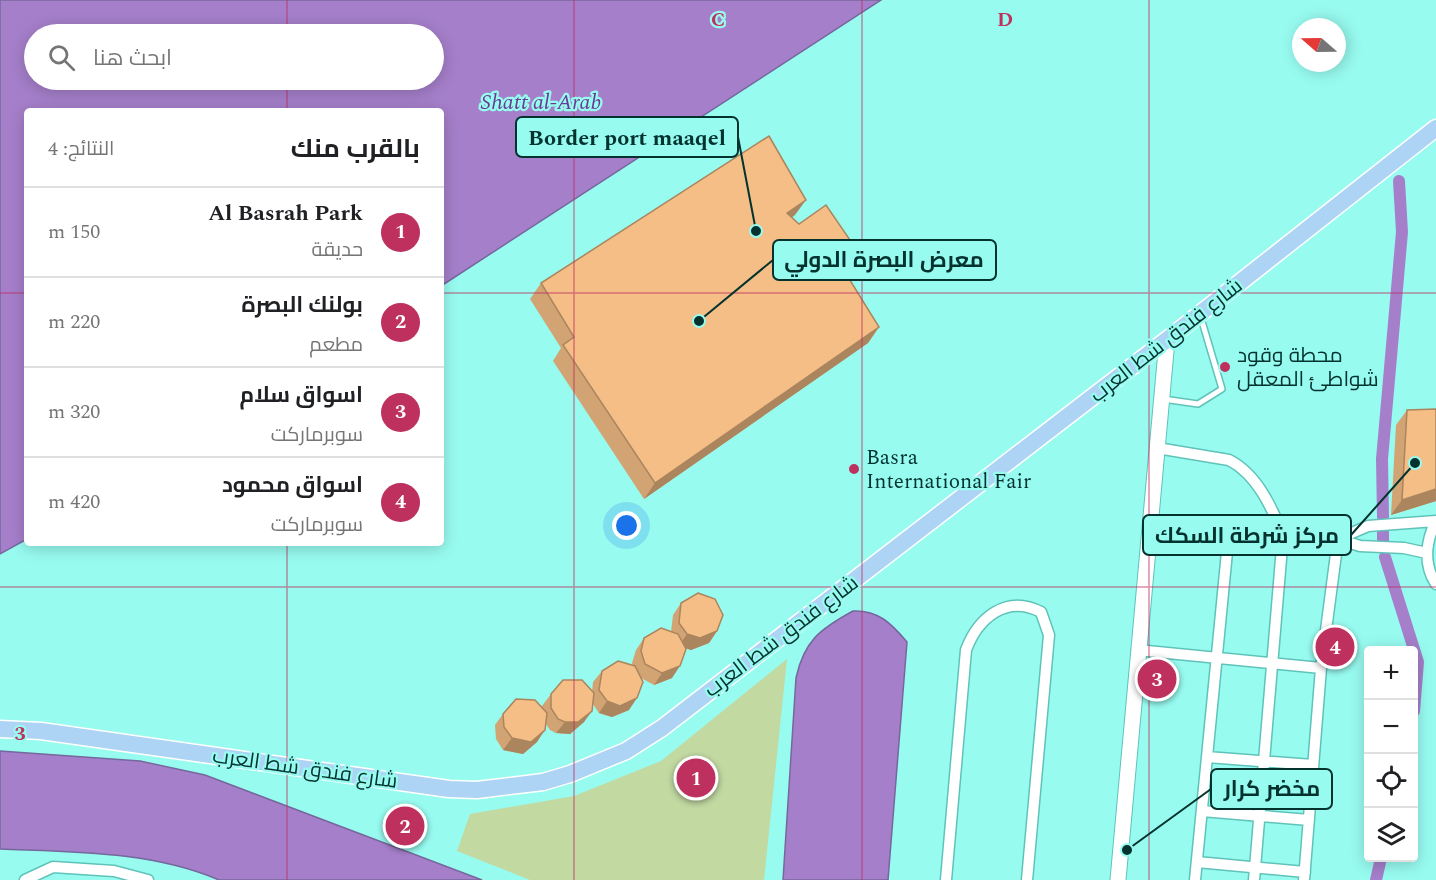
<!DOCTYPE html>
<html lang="ar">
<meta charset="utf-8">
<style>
:root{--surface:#fff;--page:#f2f2f2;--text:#202124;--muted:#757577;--line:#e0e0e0;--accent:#be305e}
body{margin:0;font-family:Spectral,Cairo,serif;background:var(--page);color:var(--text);direction:rtl}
.controls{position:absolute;right:18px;bottom:18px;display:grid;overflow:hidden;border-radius:6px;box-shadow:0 3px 15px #0003}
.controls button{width:54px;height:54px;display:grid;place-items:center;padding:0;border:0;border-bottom:2px solid var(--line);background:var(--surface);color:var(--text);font:30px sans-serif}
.compass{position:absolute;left:1292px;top:18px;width:54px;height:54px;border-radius:50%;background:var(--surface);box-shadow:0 3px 15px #0003;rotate:290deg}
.you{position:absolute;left:627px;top:526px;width:21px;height:21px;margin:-15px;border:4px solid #fff;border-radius:50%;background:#1a73e8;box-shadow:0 0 0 9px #1a73e833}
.badge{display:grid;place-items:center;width:39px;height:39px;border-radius:50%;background:var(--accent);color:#fff;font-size:20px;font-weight:700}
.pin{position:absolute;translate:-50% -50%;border:3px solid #fff;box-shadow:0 2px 6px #0006}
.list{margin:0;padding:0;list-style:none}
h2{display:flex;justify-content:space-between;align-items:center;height:78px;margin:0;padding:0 24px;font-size:26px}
h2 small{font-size:20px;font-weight:400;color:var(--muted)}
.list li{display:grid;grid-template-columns:39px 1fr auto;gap:18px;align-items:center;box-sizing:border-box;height:90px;padding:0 24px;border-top:2px solid var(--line)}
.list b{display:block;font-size:22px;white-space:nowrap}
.list p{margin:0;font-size:20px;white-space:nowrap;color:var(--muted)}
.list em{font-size:20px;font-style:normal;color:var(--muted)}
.icon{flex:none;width:33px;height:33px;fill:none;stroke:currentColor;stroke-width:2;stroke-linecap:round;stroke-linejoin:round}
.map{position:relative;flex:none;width:1436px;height:880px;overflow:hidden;direction:ltr}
.search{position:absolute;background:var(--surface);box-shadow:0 3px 15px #0003;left:24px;top:24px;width:420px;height:66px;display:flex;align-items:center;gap:15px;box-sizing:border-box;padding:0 21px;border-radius:33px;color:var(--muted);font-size:22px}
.panel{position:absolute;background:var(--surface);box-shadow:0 3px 15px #0003;left:24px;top:108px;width:420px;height:438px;border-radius:6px;direction:rtl}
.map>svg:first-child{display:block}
</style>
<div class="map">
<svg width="1436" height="880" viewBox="0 0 1436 880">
<rect width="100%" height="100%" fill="#98fbf0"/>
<path fill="#c2d9a2" d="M787 659 764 880H530L457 851 470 814 574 796 661 761Z"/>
<path fill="#a57fca" stroke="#75689c" stroke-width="1.5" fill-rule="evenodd" d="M0 0H881L441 286V111H27V539L0 554ZM34 34H434V80H34Z
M853 611C878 610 891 623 907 642L888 880H783L796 678C804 641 820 629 853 611Z
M0 751 140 761 205 775 482 880H219C152 851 72 852 0 849Z"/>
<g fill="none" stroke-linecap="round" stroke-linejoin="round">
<path stroke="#a57fca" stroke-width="12" d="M1383 517 1382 459 1402 232 1399 181
M1383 541V532
M1385 557 1418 662 1414 711
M1376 880 1381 858"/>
<defs>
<path id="lane" d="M1163 399 1198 404 1222 389 1201 318"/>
<path id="street" d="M1157 448 1229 460C1257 474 1272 508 1283 535L1254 880
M1436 521C1426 541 1423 564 1436 584
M1283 535 1338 539 1360 546 1404 548 1427 553
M1137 650 1321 668
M1207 757 1313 765
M1202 811 1309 820
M1197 862 1305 872
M25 880 53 867 114 871 148 880
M946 880 966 650C978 618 1006 594 1041 612L1049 635 1027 880
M1195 880 1227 552
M1304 880 1321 668 1338 539 1368 526 1436 521"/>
<path id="secondary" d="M1118 880 1167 340"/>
<path id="primary" d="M0 729 41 731 449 789 477 790 543 782 570 774 626 751 662 728 1173 335 1436 128"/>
</defs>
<use href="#lane" stroke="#5fc3b9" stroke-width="8"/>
<use href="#street" stroke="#5fc3b9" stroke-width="13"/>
<use href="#secondary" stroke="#5fc3b9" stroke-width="17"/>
<use href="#primary" stroke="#fff" stroke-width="19"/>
<use href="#lane" stroke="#fff" stroke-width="5"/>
<use href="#street" stroke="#fff" stroke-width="10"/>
<use href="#secondary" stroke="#fff" stroke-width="15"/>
<use href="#primary" stroke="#add3f5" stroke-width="16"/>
</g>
<path fill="#d2a373" d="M795 215 792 217 799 224 863 259 849 279 879 327 868 343 644 499 553 361 561 348 530 299 541 283Z
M1407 410 1436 501 1391 515 1396 425Z
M681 603 717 631 709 643 691 650 685 648 672 678 654 685 641 678 629 710 612 717 599 713 593 704 584 722 570 734 556 733 550 730 546 724 537 742 523 754 503 750 496 739 495 725 503 714 542 708V706L551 694 592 692 593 682 602 671 633 666 632 663 636 650 644 638 671 632 673 615Z"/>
<path fill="#ab855e" d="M806 200 795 215 776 228 787 213Z
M863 259 852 274 837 292 848 277Z
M879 327 868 343 644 499 655 483Z
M1436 489V501L1391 515 1402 500Z
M717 631 709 643 691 650 679 646 687 634Z
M680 666 672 678 654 685 662 673Z
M637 698 629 710 612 717 599 713 607 701Z
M592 711 584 722 570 734 556 733 565 722Z
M545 730 537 742 523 754 503 750 512 738Z"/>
<path fill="#f4be86" stroke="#ab855e" stroke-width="1.5" d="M769 136 806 200 787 213 799 224 826 205 863 259 848 277 879 327 655 483 563 345 574 337 541 283Z
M1436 409V489L1402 500 1407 410Z
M698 593 715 599 723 615 717 631 700 638 687 634 679 623 681 603Z
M661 628 678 634 686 649 680 666 662 673 645 664 641 651 644 638Z
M618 661 635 666 643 682 637 698 620 706 607 701 599 690 602 671Z
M563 680H582L594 693 592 711 578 722H565L558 719 551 708V694Z
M516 699 535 700 547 713 545 730 531 742 512 738 504 727 503 714Z"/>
<path fill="none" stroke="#be305e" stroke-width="1.5" stroke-opacity="0.55" d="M287 0V34M574 0V880M862 0V880M1149 0V880M287 80V111M0 293H27M441 293H1436M287 543V880M0 587H1436"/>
<g fill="#be305e" stroke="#98fbf0" stroke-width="2">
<circle cx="1225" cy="367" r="6"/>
<circle cx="854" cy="469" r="6"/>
</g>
<g text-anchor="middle" stroke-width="4.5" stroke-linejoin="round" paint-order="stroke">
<g font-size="21" fill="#04332f" stroke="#98fbf0">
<text transform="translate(1166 340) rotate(-38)" y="7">شارع فندق شط العرب</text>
<text transform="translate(781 636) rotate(-37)" y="7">شارع فندق شط العرب</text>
<text transform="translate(305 768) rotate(8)" y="7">شارع فندق شط العرب</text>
</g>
<g font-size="21" fill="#04332f" stroke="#98fbf0" text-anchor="start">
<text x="1237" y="362">محطة وقود<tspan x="1237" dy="24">شواطئ المعقل</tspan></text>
<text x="866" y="464">Basra<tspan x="866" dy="24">International Fair</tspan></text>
</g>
<g font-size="22" font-style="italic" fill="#6b3a95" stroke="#98fbf0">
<text x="541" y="109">Shatt al-Arab</text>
</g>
</g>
<g font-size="20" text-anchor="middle" font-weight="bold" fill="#be305e" stroke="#98fbf0" stroke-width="4.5" stroke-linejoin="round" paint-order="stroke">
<text x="718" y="26">C</text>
<text x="1005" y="26">D</text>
<text x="20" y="740">3</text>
</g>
<path fill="none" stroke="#04332f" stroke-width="2" d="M756 231L738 137M699 321L773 260M1415 463L1351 535M1127 850L1211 789"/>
<g fill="#04332f" stroke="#98fbf0" stroke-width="2">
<circle cx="756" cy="231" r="6"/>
<circle cx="699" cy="321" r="6"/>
<circle cx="1415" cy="463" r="6"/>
<circle cx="1127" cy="850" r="6"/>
</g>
<g fill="#98fbf0" stroke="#04332f" stroke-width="2">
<rect x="516" y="117" width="222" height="40" rx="6"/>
<rect x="773" y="240" width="223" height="40" rx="6"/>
<rect x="1143" y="515" width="208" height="40" rx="6"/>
<rect x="1211" y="769" width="121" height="40" rx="6"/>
</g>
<g font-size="22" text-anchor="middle" font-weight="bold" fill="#04332f">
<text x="627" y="145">Border port maaqel</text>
<text x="884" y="267">معرض البصرة الدولي</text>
<text x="1247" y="543">مركز شرطة السكك</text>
<text x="1272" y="796">مخضر كرار</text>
</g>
</svg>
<div class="controls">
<button>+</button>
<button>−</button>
<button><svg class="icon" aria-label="locate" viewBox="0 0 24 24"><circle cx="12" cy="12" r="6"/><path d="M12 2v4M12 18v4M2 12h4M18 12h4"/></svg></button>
<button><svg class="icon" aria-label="layers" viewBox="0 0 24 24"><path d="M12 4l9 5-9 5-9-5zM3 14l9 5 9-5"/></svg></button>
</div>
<svg class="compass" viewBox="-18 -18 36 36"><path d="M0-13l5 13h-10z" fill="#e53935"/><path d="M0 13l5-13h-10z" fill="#757577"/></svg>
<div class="you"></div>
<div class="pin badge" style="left:696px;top:778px">1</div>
<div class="pin badge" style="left:405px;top:826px">2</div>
<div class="pin badge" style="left:1157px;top:679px">3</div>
<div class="pin badge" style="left:1335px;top:647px">4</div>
<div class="search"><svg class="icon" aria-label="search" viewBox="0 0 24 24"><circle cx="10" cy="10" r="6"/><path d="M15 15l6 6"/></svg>ابحث هنا</div>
<section class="panel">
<h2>بالقرب منك<small>النتائج: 4</small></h2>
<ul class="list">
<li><span class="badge">1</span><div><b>Al Basrah Park</b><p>حديقة</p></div><em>150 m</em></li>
<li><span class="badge">2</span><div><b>بولنك البصرة</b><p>مطعم</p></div><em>220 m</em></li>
<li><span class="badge">3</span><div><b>اسواق سلام</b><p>سوبرماركت</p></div><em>320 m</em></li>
<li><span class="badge">4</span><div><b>اسواق محمود</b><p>سوبرماركت</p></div><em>420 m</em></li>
</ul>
</section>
</div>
